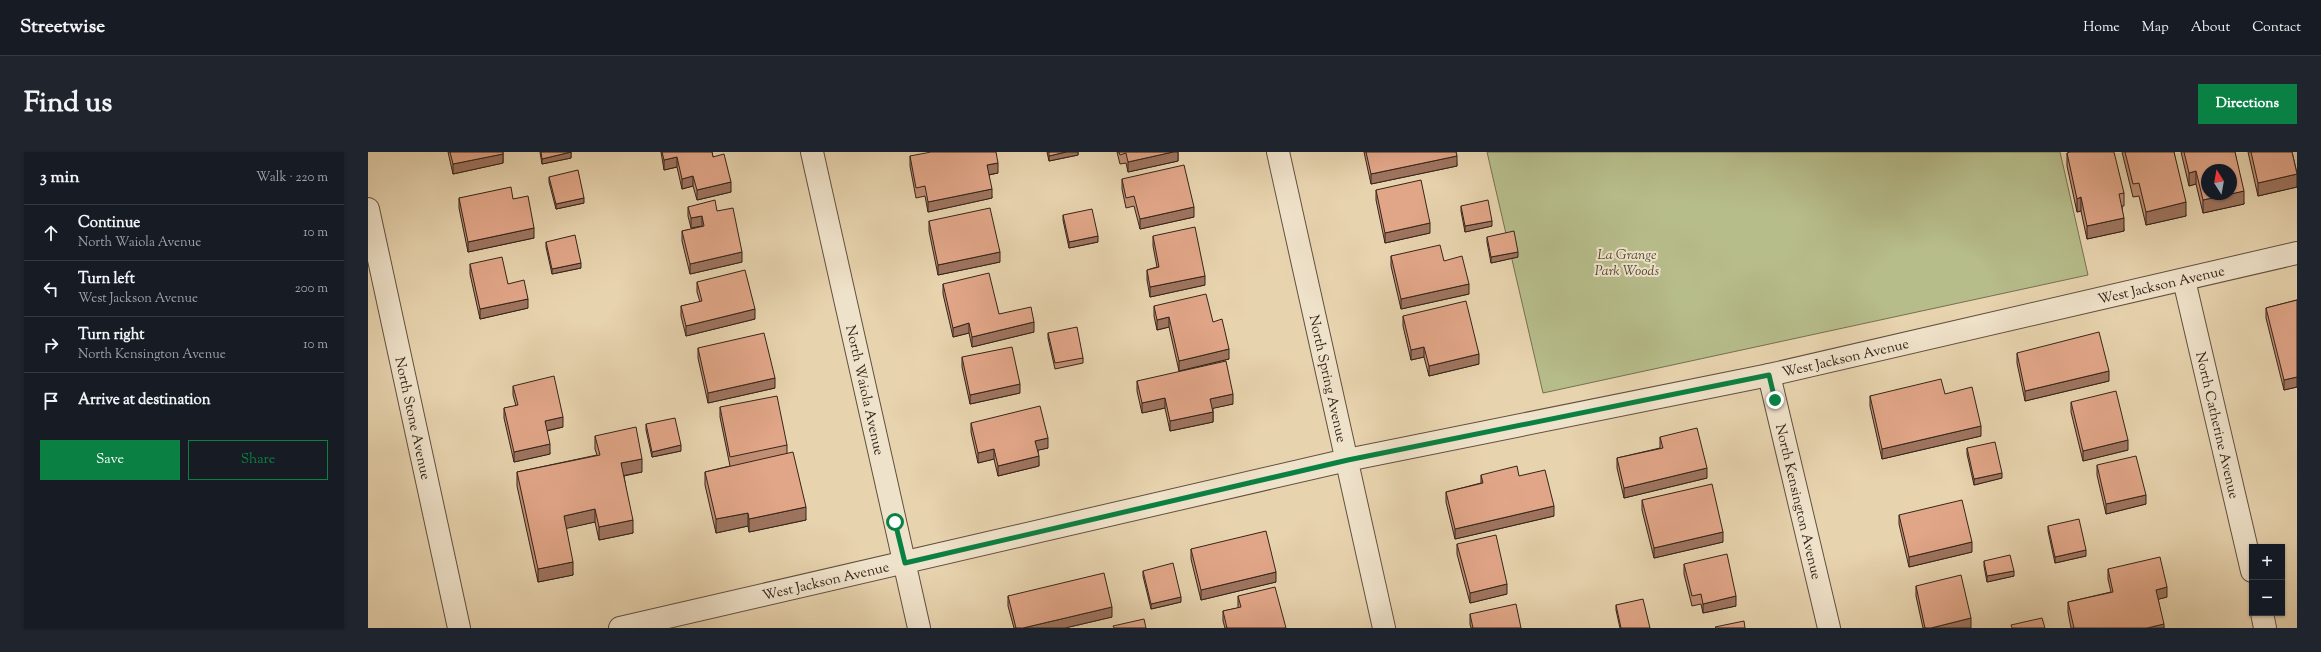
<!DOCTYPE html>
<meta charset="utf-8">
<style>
:root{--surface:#171b24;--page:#20242c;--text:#f1f3f6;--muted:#9ea1a6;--line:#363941;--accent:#0b8043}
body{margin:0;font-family:"Sorts Mill Goudy",serif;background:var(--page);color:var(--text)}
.controls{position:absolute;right:12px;bottom:12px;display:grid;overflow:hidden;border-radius:0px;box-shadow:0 1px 3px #0004}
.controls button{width:36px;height:36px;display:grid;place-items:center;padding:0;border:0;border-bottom:1px solid var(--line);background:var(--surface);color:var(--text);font:20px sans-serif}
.compass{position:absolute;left:1833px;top:12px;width:36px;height:36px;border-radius:50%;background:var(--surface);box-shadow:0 1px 3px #0004;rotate:349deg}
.stop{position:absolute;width:12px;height:12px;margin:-9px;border:3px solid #0b8043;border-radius:50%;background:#fff}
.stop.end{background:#0b8043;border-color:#fff;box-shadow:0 1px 4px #0008}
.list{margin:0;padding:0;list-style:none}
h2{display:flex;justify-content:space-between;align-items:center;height:52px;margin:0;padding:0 16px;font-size:17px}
h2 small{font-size:13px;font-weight:400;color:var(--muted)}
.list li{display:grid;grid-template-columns:26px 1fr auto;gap:12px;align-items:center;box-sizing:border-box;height:56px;padding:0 16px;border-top:1px solid var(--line)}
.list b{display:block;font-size:15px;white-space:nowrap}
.list p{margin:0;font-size:13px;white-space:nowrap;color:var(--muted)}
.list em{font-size:13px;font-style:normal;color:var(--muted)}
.actions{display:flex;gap:8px;padding:12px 16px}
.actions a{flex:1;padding:9px 0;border:1px solid var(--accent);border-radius:0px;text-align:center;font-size:14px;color:var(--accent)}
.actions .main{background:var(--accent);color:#fff}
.icon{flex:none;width:22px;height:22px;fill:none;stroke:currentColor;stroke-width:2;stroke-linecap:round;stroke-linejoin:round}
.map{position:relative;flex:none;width:1929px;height:476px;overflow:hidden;border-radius:0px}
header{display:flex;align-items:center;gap:24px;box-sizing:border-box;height:56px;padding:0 20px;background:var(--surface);border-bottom:1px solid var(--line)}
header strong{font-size:19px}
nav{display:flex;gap:22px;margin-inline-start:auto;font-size:14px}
.intro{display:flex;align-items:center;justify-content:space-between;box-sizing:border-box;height:96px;padding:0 24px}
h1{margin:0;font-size:28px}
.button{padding:10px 18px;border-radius:0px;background:var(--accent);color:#fff;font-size:14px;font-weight:700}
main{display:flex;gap:24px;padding:0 24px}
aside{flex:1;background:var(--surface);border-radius:0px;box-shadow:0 1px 3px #0004}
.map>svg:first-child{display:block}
</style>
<header>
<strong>Streetwise</strong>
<nav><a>Home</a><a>Map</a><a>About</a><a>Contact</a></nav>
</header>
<div class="intro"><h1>Find us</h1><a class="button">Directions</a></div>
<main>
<aside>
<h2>3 min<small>Walk · 220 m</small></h2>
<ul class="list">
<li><svg class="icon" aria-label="ahead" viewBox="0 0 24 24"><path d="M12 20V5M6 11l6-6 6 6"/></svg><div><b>Continue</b><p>North Waiola Avenue</p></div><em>10 m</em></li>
<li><svg class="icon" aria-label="left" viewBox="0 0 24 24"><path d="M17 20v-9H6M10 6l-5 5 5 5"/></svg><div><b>Turn left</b><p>West Jackson Avenue</p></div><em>200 m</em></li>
<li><svg class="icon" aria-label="right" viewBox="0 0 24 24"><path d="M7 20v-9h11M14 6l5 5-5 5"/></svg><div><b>Turn right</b><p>North Kensington Avenue</p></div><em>10 m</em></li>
<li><svg class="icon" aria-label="arrive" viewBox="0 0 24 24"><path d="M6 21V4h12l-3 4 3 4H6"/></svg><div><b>Arrive at destination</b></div></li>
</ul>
<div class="actions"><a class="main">Save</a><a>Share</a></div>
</aside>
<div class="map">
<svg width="1929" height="476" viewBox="0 0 1929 476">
<rect width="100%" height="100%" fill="#e7d3ae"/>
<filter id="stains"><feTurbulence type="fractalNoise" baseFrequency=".005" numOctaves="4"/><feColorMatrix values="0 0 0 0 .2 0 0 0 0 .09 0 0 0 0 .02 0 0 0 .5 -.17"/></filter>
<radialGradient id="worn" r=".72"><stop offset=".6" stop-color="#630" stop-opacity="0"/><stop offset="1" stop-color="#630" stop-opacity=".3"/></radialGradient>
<path fill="#b6bc8a" stroke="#767052" d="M1119 0H1692L1720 123 1175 241Z"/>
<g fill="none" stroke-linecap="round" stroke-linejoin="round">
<defs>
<g id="street">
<path id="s1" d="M444 0 551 476"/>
<path id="s2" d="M910 0 1016 476"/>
<path id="s3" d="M0 57 91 476"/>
<path id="s4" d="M1816 128 1884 419"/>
<path id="s5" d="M1401 223 1461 476"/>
<path d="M1894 461 1897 476"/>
<path id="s6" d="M252 476 979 308 1401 223 1929 101"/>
</g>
</defs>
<use href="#street" stroke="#62503f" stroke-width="24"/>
<use href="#street" stroke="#efe2ca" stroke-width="22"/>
</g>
<path fill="#c28f75" stroke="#35241a" d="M80 0H135V11L85 22Z
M172 0H203V6L174 12Z
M293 0H344L345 5 363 40 329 48 325 34 314 37 309 15 296 18Z
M679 0H710V3L681 9Z
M749 0H810V9L760 20 758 11 752 12Z
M996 0H1088L1089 14 1003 32Z
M1754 0H1806L1818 64 1778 73 1771 44 1765 45Z
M1813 0H1867L1876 52 1835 61 1828 32 1821 34Z
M1880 0H1924L1929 21V35L1890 44Z
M1699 1 1756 41V54H1754L1756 79 1719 87 1713 59 1709 60 1699 14Z
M542 4 630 21 621 23 624 46 560 60 557 44 548 46 542 14Z
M181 25 216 51 188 57 181 30Z
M754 27 826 65 772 77 766 54 758 56 754 37Z
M1008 38 1062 81 1017 91 1008 48Z
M91 46 145 47 166 86 100 100 91 56Z
M1093 54 1124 74 1097 80 1093 59Z
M320 55 349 59 374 110 322 122 314 89V79L335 75 334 74 323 76 320 64Z
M695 63 730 90 701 96 695 68Z
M561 69 632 110 570 123 561 79Z
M785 84 837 133 782 145 779 128V118L789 115 785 94Z
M1119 85 1150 105 1123 111 1119 90Z
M178 90 213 116 184 122 178 95Z
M1023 104 1076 109 1101 142 1033 157 1023 114Z
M102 112 140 132 160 156 112 167 102 122Z
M329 130 387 167 318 184 313 164V154L332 150 329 140Z
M575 132 631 162 666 180 604 195 601 181 585 185 575 142Z
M1929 148V235L1916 238 1898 166V156Z
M786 154 845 170 861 207 811 219 801 175 789 178 786 164Z
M1035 164 1111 212 1061 224 1056 205 1043 208 1035 174Z
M680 181 715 206V211L687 217 680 186Z
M330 196 407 236 340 251 330 206Z
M1649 201 1741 229 1657 249 1649 211Z
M594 205 652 241 602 252 594 215Z
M769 229 865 252 845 256V270L802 279 797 256 774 261 769 239Z
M145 234 195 275 179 279 182 302 146 310 136 266V256L148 254 145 243Z
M1577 242 1613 284 1514 307 1502 254V244Z
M1703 250 1760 298 1715 309 1703 260Z
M352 255 419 293V302L438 368 381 380 380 374 348 381 337 333V320L362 314 352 265Z
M603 271 680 296 670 298 671 314 630 324 626 307 610 311 603 280Z
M278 272 313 299 284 305 278 278Z
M227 284 274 320 256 324 265 381 231 388 227 370 198 376 205 423 170 430 149 334V320L229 303 227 297Z
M1292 285 1339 326 1256 346 1249 316V306L1292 296Z
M1599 296 1634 326 1606 333 1599 302Z
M1729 313 1778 352 1738 362 1729 323Z
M1113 323 1186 364 1087 387 1078 350V340L1113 331Z
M1274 348 1355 390 1286 406 1274 358Z
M1531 363 1604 400 1541 415 1531 372Z
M1680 374 1718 404 1687 411 1680 379Z
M1089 392 1139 442 1102 451 1089 402Z
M823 397 908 430 833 448 823 407Z
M1616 409 1646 424 1619 430 1616 414Z
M1316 412 1368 454 1335 461 1333 452 1324 454 1316 422Z
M1740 417 1799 445 1790 447 1796 476H1703L1700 460V450L1743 440 1740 427Z
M775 419 813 450 783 457 775 424Z
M1548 434 1603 476H1555L1548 444Z
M640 444 744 465 697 476H646L640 454Z
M870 444 918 476H857L855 469V459L870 456Z
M1248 453 1282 476H1252L1248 458Z
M1102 462 1153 476H1103L1102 472Z"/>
<path fill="#9e745f" stroke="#35241a" d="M203 0V6L174 12V7Z
M698 0H710V3L681 9V4Z
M805 0H810V9L760 20V10Z
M135 2V11L85 22V12Z
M1089 4V14L1003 32V22Z
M309 5V15L296 18V8Z
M630 11V21L619 23V13Z
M1828 19V32L1821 34V21Z
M1929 22V35L1890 44V31Z
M325 24V34L314 37V27Z
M363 30V40L329 48V38Z
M624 37V46L560 60V50Z
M1876 39V52L1835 61V48Z
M1713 45V59L1709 60V47Z
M216 46V51L188 57V52Z
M1818 50V64L1778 73V60Z
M826 55V65L772 77V67Z
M334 64V74L323 76V66Z
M1756 66V79L1719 87V74Z
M1124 69V74L1097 80V74Z
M1062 71V81L1017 91V81Z
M166 76V86L100 100V90Z
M730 84V90L701 96V90Z
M374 100V110L322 122V112Z
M632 100V110L570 123V113Z
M1150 100V105L1123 111V105Z
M213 111V116L184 122V117Z
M837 124V133L782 145V135Z
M1101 132V142L1033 157V147Z
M160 147V156L112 167V157Z
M387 157V167L318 184V174Z
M801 165V175L789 178V168Z
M666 170V180L604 195V185Z
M601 171V181L585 185V176Z
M1056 195V205L1043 208V198Z
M861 197V207L811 219V209Z
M1111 202V212L1061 224V214Z
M1741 219V229L1657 249V239Z
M1929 225V235L1916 238V228Z
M407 226V236L340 251V241Z
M652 232V241L602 252V243Z
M865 242V252L842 257V247Z
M797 246V256L774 261V251Z
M845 260V270L802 279V269Z
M195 265V275L177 279V269Z
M1613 274V284L1514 307V297Z
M680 286V296L667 299V289Z
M1760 288V298L1715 309V299Z
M182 292V302L146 310V300Z
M313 293V299L284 305V300Z
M626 297V307L610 311V301Z
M671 304V314L630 324V314Z
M274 307V320L253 324V311Z
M1339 316V326L1256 346V336Z
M1634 321V326L1606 333V327Z
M1778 343V352L1738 362V352Z
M1186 354V364L1087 387V377Z
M438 355V368L381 380V367Z
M227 357V370L196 377V364Z
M380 361V374L348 381V367Z
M265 368V381L231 388V375Z
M1355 380V390L1286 406V396Z
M1604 390V400L1541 415V405Z
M1718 398V404L1687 411V405Z
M205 410V423L170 430V417Z
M1646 419V424L1619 430V424Z
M908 420V430L833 448V438Z
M1139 432V442L1102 451V441Z
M1799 435V445L1788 448V438Z
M1368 444V454L1335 461V452Z
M813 445V450L783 457V452Z
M744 455V465L697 476H655Z
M1603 466V476H1563Z
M1796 472V476H1779Z"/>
<path fill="#e1a688" stroke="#35241a" d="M82 0H135V2L85 12Z
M173 0H203L174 7Z
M294 0H344L345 5 356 2 363 30 329 38 325 24 314 27 309 5 296 8Z
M563 0H628L630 11 619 13 624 37 560 50 557 34 548 36 542 4Z
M681 0H698L681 4Z
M751 0H805L760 10 758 1 752 3Z
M998 0H1088L1089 4 1003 22Z
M1702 0H1746L1756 41 1751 42 1756 66 1719 74 1713 45 1709 47 1699 1Z
M1757 0H1806L1818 50 1778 60 1771 31 1765 32Z
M1816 0H1867L1876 39 1863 42V18H1839V42H1862L1835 48 1828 19 1821 21Z
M1883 0H1924L1929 22 1890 31Z
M816 13 826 55 772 67 766 44 758 46 754 27Z
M210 18 216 46 188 52 181 25Z
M1053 28 1062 71 1017 81 1008 38Z
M143 35 145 47 160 44 166 76 100 90 91 46Z
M347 48 349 59 365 56 374 100 322 112 314 79 336 74 334 64 323 66 320 55Z
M1120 48 1124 69 1097 74 1093 54Z
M622 56 632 100 570 113 561 69Z
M724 57 730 84 701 90 695 63Z
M827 75 837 124 782 135 779 118 791 115 785 84Z
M1146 79 1150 100 1123 105 1119 85Z
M207 83 213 111 184 117 178 90Z
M1072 93 1076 109 1094 104 1101 132 1033 147 1023 104Z
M134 105 140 132 156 128 160 147 112 157 102 112Z
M377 118 387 157 318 174 313 154 334 149 329 130Z
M621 121 631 162 663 155 666 170 604 185 601 171 585 176 575 132Z
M838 142 845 170 854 167 861 197 811 209 801 165 789 168 786 154Z
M1929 148V225L1916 228 1898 156Z
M1098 149 1111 202 1061 214 1056 195 1043 198 1035 164Z
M709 175 715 206 687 211 680 181Z
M1731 180 1741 219 1657 239 1649 201Z
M396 181 407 226 340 241 330 196Z
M644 195 652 232 602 243 594 205Z
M858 209 865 242 842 247 845 260 802 269 797 246 774 251 769 229Z
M186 224 195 265 177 269 182 292 146 300 136 256 150 253 145 234Z
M1573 227 1577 242 1604 235 1613 274 1514 297 1502 244Z
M1748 239 1760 288 1715 299 1703 250Z
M409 244 419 293 362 305 352 255Z
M672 254 680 286 667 289 671 304 630 314 626 297 610 301 603 271Z
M307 266 313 293 284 300 278 272Z
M268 275 274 307 253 311 265 368 231 375 227 357 196 364 205 410 170 417 149 320 232 303 227 284Z
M1329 276 1339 316 1256 336 1249 306 1295 296 1292 285Z
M1627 290 1634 321 1606 327 1599 296Z
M425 300 438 355 381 367 380 361 348 367 337 320Z
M1768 304 1778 343 1738 352 1729 313Z
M1149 314 1151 324 1177 318 1186 354 1087 377 1078 340 1115 331 1113 323Z
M1344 332 1355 380 1286 396 1274 348Z
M1594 348 1604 390 1541 405 1531 363Z
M1711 367 1718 398 1687 405 1680 374Z
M898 379 908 420 833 438 823 397Z
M1128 383 1139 432 1102 441 1089 392Z
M1359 402 1368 444 1335 452 1333 442 1324 444 1316 412Z
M1642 403 1646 419 1619 424 1616 409Z
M1792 405 1799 435 1788 438 1796 472 1779 476H1706L1700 450 1745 440 1740 417Z
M805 411 813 445 783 452 775 419Z
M736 421 744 455 655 476H648L640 444Z
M1593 423 1603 466 1563 476H1557L1548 434Z
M907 435 918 476H859L855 459 873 455 870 444Z
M1275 447 1282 476H1253L1248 453Z
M1148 452 1153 476H1105L1102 462Z
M1674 466 1677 476H1644L1643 473Z
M776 467 778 476H746L745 474Z
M1376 469 1377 476H1348L1347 475Z"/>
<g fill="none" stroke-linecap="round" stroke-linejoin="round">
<path stroke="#0b8043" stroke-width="5" d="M527 370 537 411 980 308 1401 223 1407 248"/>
</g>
<g text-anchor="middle" stroke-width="4" stroke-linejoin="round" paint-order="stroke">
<g font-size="14" font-style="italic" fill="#554a36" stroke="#efe2ca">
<text x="1259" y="107">La Grange<tspan x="1259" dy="16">Park Woods</tspan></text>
</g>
<g font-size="14" fill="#35241a" stroke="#efe2ca">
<text dy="5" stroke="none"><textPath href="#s6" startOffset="1579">West Jackson Avenue</textPath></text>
<text dy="5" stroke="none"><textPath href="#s6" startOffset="1255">West Jackson Avenue</textPath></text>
<text dy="5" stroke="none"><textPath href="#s2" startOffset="232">North Spring Avenue</textPath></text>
<text dy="5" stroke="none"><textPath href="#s1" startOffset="244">North Waiola Avenue</textPath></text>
<text dy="5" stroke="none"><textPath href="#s3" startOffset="214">North Stone Avenue</textPath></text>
<text dy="5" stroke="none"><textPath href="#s4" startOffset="149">North Catherine Avenue</textPath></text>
<text dy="5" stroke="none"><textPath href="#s5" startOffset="130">North Kensington Avenue</textPath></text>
<text dy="5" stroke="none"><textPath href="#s6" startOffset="211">West Jackson Avenue</textPath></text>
</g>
</g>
<rect width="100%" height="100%" filter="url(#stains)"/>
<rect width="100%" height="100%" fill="url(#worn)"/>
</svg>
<div class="controls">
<button>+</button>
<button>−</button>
</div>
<svg class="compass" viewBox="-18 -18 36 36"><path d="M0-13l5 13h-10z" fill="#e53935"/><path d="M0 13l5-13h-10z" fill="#9ea1a6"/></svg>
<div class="stop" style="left:527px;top:370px"></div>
<div class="stop end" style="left:1407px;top:248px"></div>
</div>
</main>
